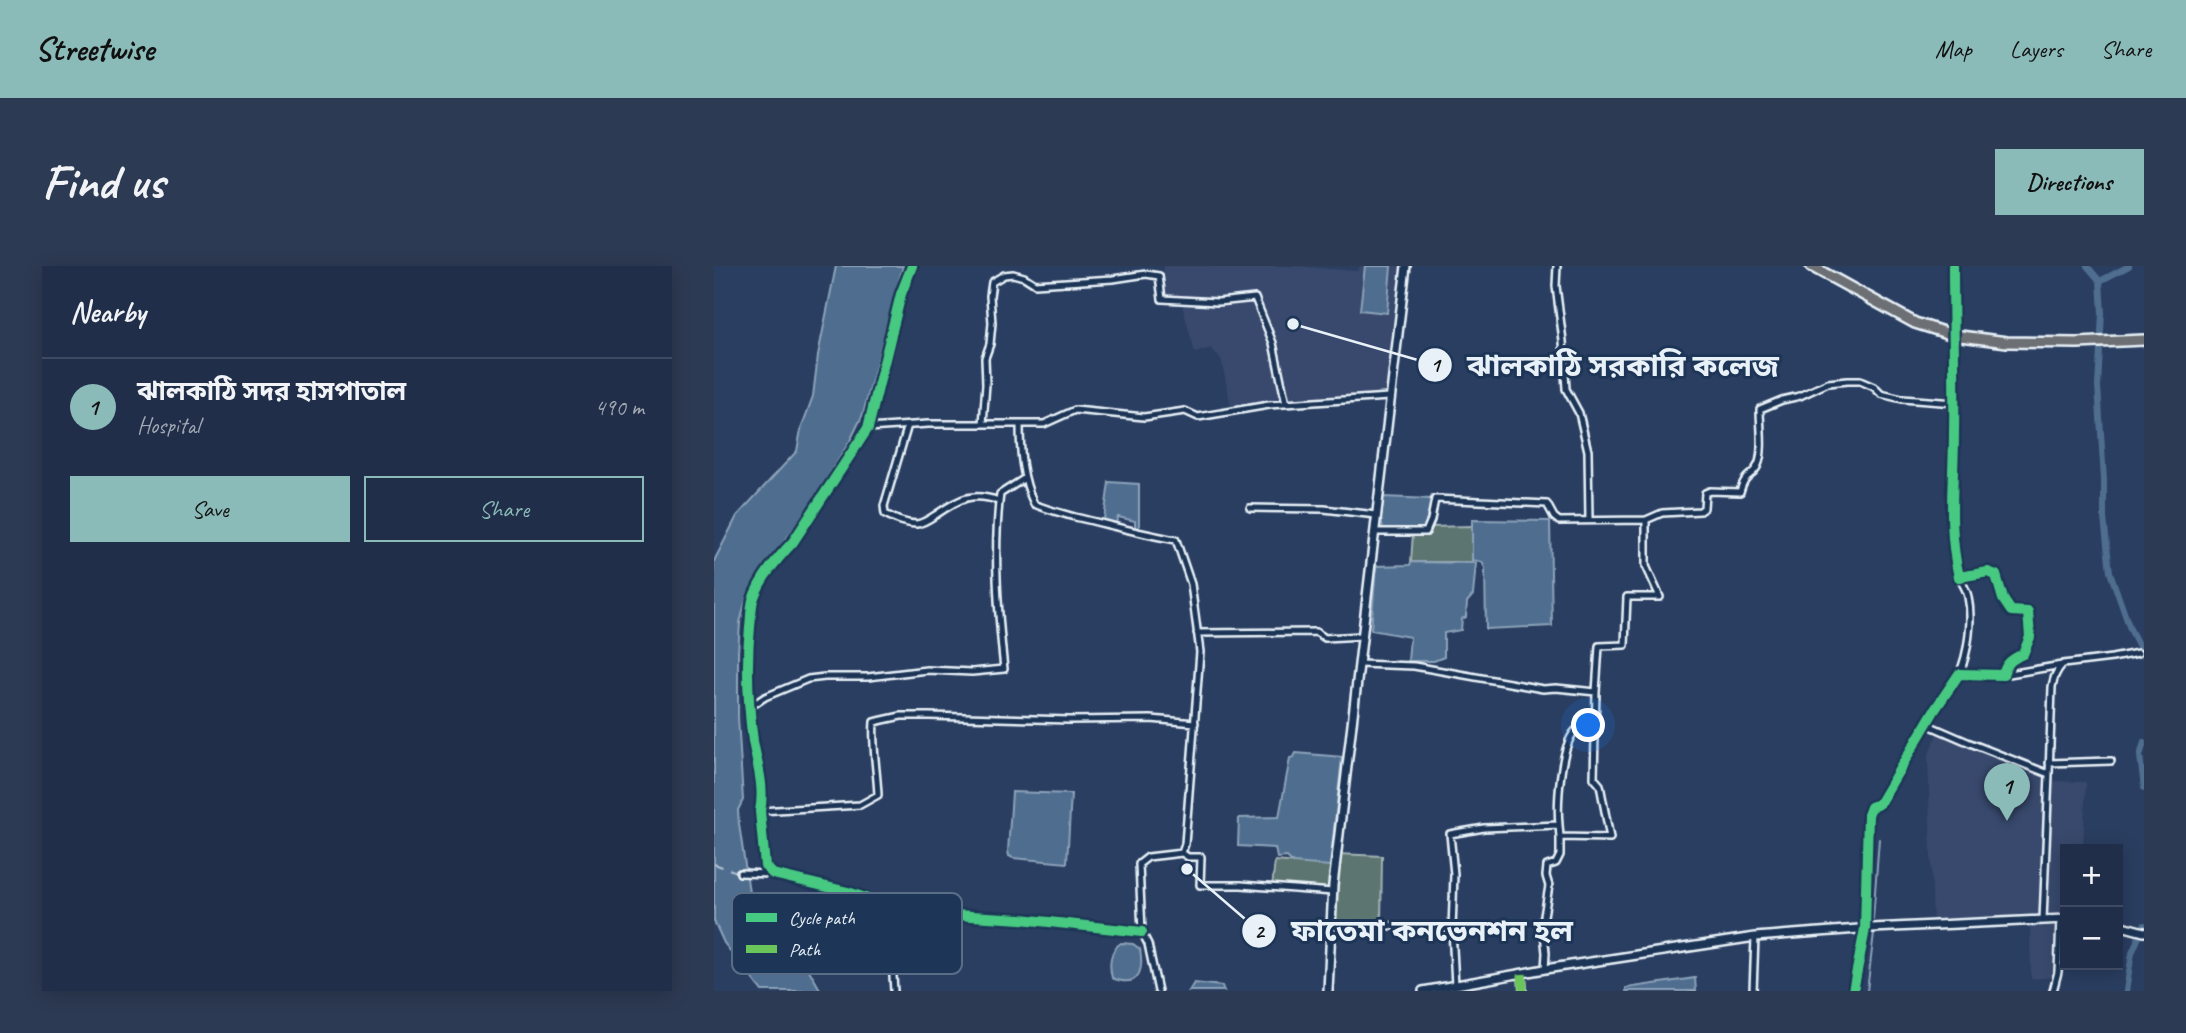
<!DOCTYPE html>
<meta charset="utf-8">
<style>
:root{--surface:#202e49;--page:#2d3a53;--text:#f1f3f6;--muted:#a2a8b4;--line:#3d4a61;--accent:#8bbbb9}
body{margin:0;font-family:Caveat,"Noto Sans Bengali",sans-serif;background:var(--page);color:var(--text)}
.controls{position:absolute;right:21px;bottom:21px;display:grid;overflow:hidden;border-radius:0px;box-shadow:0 4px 18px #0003}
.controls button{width:63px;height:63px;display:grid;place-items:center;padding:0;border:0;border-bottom:2px solid var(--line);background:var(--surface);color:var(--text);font:35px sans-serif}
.you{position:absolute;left:875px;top:460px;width:24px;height:24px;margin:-18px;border:5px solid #fff;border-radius:50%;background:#1a73e8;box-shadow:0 0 0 10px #1a73e833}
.badge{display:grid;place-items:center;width:46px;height:46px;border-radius:50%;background:var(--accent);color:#111;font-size:23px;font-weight:700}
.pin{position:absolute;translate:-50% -58px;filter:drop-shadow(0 2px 4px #0008)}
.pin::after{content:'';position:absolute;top:37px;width:24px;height:21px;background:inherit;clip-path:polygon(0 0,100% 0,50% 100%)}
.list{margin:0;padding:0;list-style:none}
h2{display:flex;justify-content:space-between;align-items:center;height:91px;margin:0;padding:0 28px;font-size:30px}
h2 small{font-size:23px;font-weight:400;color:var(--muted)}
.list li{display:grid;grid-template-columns:46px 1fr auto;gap:21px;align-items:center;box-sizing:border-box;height:98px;padding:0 28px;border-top:2px solid var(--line)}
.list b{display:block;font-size:26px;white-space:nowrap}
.list p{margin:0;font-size:23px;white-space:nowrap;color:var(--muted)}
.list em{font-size:23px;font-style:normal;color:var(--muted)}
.actions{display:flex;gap:14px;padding:21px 28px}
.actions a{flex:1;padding:16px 0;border:2px solid var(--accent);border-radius:0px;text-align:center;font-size:24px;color:var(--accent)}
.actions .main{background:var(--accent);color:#111}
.map{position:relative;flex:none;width:1430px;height:725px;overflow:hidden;border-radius:0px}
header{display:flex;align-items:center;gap:42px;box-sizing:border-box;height:98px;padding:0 35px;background:var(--accent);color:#111}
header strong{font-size:33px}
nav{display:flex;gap:38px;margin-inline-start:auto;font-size:24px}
.intro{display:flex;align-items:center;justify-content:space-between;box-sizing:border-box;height:168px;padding:0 42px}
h1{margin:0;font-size:49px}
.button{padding:18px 32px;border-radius:0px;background:var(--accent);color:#111;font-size:24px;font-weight:700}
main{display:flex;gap:42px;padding:0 42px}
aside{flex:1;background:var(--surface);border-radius:0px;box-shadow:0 4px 18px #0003}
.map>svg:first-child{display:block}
</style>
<header>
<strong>Streetwise</strong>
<nav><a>Map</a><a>Layers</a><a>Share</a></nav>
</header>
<div class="intro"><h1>Find us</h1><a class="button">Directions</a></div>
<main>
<aside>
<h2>Nearby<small></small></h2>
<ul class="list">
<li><span class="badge">1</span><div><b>ঝালকাঠি সদর হাসপাতাল</b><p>Hospital</p></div><em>490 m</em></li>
</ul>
<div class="actions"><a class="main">Save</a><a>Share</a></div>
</aside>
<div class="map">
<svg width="1430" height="725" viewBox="0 0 1430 725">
<rect width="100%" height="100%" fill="#2a3e61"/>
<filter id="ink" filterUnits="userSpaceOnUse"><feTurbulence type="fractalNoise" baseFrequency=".0143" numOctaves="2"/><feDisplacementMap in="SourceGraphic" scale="14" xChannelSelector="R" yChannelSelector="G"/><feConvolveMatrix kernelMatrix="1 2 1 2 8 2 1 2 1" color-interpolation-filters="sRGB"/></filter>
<g filter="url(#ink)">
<path fill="#39496d" d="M450 0H581L644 5 646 0H692L675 131 518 145 507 93 496 82 481 87 467 35 447 27Z
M1225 463 1335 508V515L1372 516 1369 583H1351V653L1219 659 1214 490Z
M1345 655 1342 711 1317 713 1316 658Z"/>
<path fill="#5d7470" stroke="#a2b2b4" stroke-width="2" d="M758 260V296H697L699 267H704L715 261Z
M623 588 668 590 667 659H617L620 626 558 622 561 595 621 600Z"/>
<path fill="#4f6e8f" stroke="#8ca2b9" stroke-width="2" d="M122 0H189L149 148 136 175 92 247 42 312 31 337 26 357 24 386V451L29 534 24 544 25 558 35 626 53 651 69 667 91 697 107 725H48L10 677 0 655V295L23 250 83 185 87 163 99 130 104 89Z
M651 0H677L673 47 646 44Z
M395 216 425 218V262H421V255L404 251 402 257 390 253Z
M669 231 718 233 711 261 707 263H669L667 252Z
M758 254 836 255 838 360 772 363 771 302 768 296 758 294Z
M697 296 762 297 759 329 753 336 752 351 748 353 747 364 730 367V391L720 395H694L696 371 657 364 662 300 696 299Z
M582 487 628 491 616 600 579 597 573 591 563 592 561 582 524 580 525 552 565 551 576 492 580 491Z
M298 526 357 528 353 597 299 592 295 590 294 585Z
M407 677 419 678 426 683C430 705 425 723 398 712 395 700 395 684 407 677Z
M981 712 982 725H912V722Z
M480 717 508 720 510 725H475Z"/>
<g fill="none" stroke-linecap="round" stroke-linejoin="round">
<path stroke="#8ca2b9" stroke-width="2" d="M1159 653 1165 573
M1153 725 1160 667"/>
<path stroke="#4f6e8f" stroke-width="6" d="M1373 0 1386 15 1388 47 1384 120 1390 214V252L1396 306 1416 363 1430 390
M1386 15 1415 0
M1430 476 1426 490 1430 522
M1412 725 1418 687 1430 659"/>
<path stroke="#b2c3d3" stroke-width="2" stroke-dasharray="9 7" stroke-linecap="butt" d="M0 598 26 607"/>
<defs>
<path id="street" d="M198 0 187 28 154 162 79 276C64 292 46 312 39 334 37 342 37 352 36 361 32 399 34 437 39 475 43 498 51 521 46 545L51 600 59 608 134 626 191 646 307 653 428 666
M843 0 842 20 849 75 852 123 865 147 874 185 875 254
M269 158 272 118 271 92 276 78 278 57 276 30 278 16 290 9 299 8 310 11 321 18 399 13 432 8 445 10 448 33 504 36 541 32 559 77 572 138
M306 158C306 186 308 212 320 238 334 244 347 247 361 251 396 259 427 268 462 274L477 318 486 386 471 578 468 587 434 591 425 598 428 666 434 678 444 725
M194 159 170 240 171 248C181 253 191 258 203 258 210 257 217 252 223 248 245 233 258 225 285 235
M154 162 214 158H330L361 144 430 151 471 145 484 151 555 139 675 131
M536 242 610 243 662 249
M660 266H712L717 254 721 233 833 238 840 251 845 255 932 254 948 247 986 245 990 242 991 227 996 225 1026 226C1031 206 1039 211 1044 199 1050 186 1046 159 1046 143L1068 134 1086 130 1114 117 1133 115H1146L1160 121 1167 128 1188 133 1241 137
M1245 311C1248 317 1253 324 1254 331 1259 353 1254 389 1245 408
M483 367 602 366 611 372 648 370
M645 398 700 400 829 423 842 422 882 426 880 512 886 519 896 572 846 571V589L842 597 833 600 832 610 835 620 829 656 832 687 831 703
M1289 409 1348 399
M882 426 885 380 911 379 913 331H946L932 300V254
M36 441 51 431 94 413 111 411H154L213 404 258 406 290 403C284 347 279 284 286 228L311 212
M1212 458 1256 477 1335 508 1329 654
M1335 497 1397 495
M1335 508 1338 421C1340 411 1342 405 1349 398L1398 392 1424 387
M46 545 146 539 164 529C163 505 158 479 160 456L187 450H215L355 454 437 453 481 457
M845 559C843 538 846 482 861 465 866 460 875 458 882 456
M468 587 474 591H487L486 619H527L619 626
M26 607 58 608
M74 634 109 650 157 686 178 695
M617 659 694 660 708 662 738 663 741 719
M738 663 740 608 736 568 770 562 845 559 846 571
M808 708 809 725
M180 725 178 695 191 646
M1039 725 1041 671
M1139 725 1151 663 1154 549 1157 541 1165 538 1220 445 1245 408 1289 409C1292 397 1298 393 1309 388L1316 371 1314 346 1297 345 1289 333 1282 309 1274 306 1245 311C1233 260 1240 218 1240 166 1241 111 1239 55 1239 0
M1339 725 1344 706 1346 653"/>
<path id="secondary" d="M1404 659 1430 666
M614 725 619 619 692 0
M709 725 831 703 1041 671 1158 662 1351 653"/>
<path id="highway" d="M1097 0 1201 57 1239 69 1293 76 1363 77 1430 74"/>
</defs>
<use href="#street" stroke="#e8f1f8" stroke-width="10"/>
<use href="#secondary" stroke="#e8f1f8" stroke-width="12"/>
<use href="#highway" stroke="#e8f1f8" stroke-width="14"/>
<use href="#street" stroke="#1d3557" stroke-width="5"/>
<use href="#secondary" stroke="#1d3557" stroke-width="7"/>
<use href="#highway" stroke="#6c6f75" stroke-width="9"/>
<path stroke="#6ac65a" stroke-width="9" stroke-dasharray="18 9" stroke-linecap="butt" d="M808 708 809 725"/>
<defs>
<path id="cycleway" d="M198 0 187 28 154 162 79 276C64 292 46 312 39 334 37 342 37 352 36 361 32 399 34 437 39 475 43 498 51 521 46 545L51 600 59 608 134 626 191 646 307 653 428 666
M1139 725 1151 663 1154 549 1157 541 1165 538 1220 445 1245 408 1289 409C1292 397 1298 393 1309 388L1316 371 1314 346 1297 345 1289 333 1282 309 1274 306 1245 311C1233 260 1240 218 1240 166 1241 111 1239 55 1239 0"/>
</defs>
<use href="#cycleway" stroke="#1d3557" stroke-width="15"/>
<use href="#cycleway" stroke="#46c982" stroke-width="10"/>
</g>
</g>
<rect x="18" y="627" width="230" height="81" rx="10" fill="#1d3557" stroke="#5a6d87" stroke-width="2"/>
<rect x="32" y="647" width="31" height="9" fill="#46c982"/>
<rect x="32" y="679" width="31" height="8" fill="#6ac65a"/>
<g font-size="19" fill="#e8f1f8">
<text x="75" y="658">Cycle path</text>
<text x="75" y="690">Path</text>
</g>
<path fill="none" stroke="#e8f1f8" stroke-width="2.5" d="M579 58L721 99M473 603L545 665"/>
<g fill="#e8f1f8" stroke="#1d3557" stroke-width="2.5">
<circle cx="579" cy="58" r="7"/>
<circle cx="473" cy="603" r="7"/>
<circle cx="721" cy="99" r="18"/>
<circle cx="545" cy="665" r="18"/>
</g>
<g font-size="21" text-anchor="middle" font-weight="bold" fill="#111">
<text x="721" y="106">1</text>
<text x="545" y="672">2</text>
</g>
<g font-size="30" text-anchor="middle" font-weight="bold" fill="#e8f1f8" stroke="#1d3557" stroke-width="6" stroke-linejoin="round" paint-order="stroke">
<text x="909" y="110">ঝালকাঠি সরকারি কলেজ</text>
<text x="718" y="675">ফাতেমা কনভেনশন হল</text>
</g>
</svg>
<div class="controls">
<button>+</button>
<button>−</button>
</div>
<div class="you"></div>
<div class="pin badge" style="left:1293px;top:555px">1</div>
</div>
</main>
